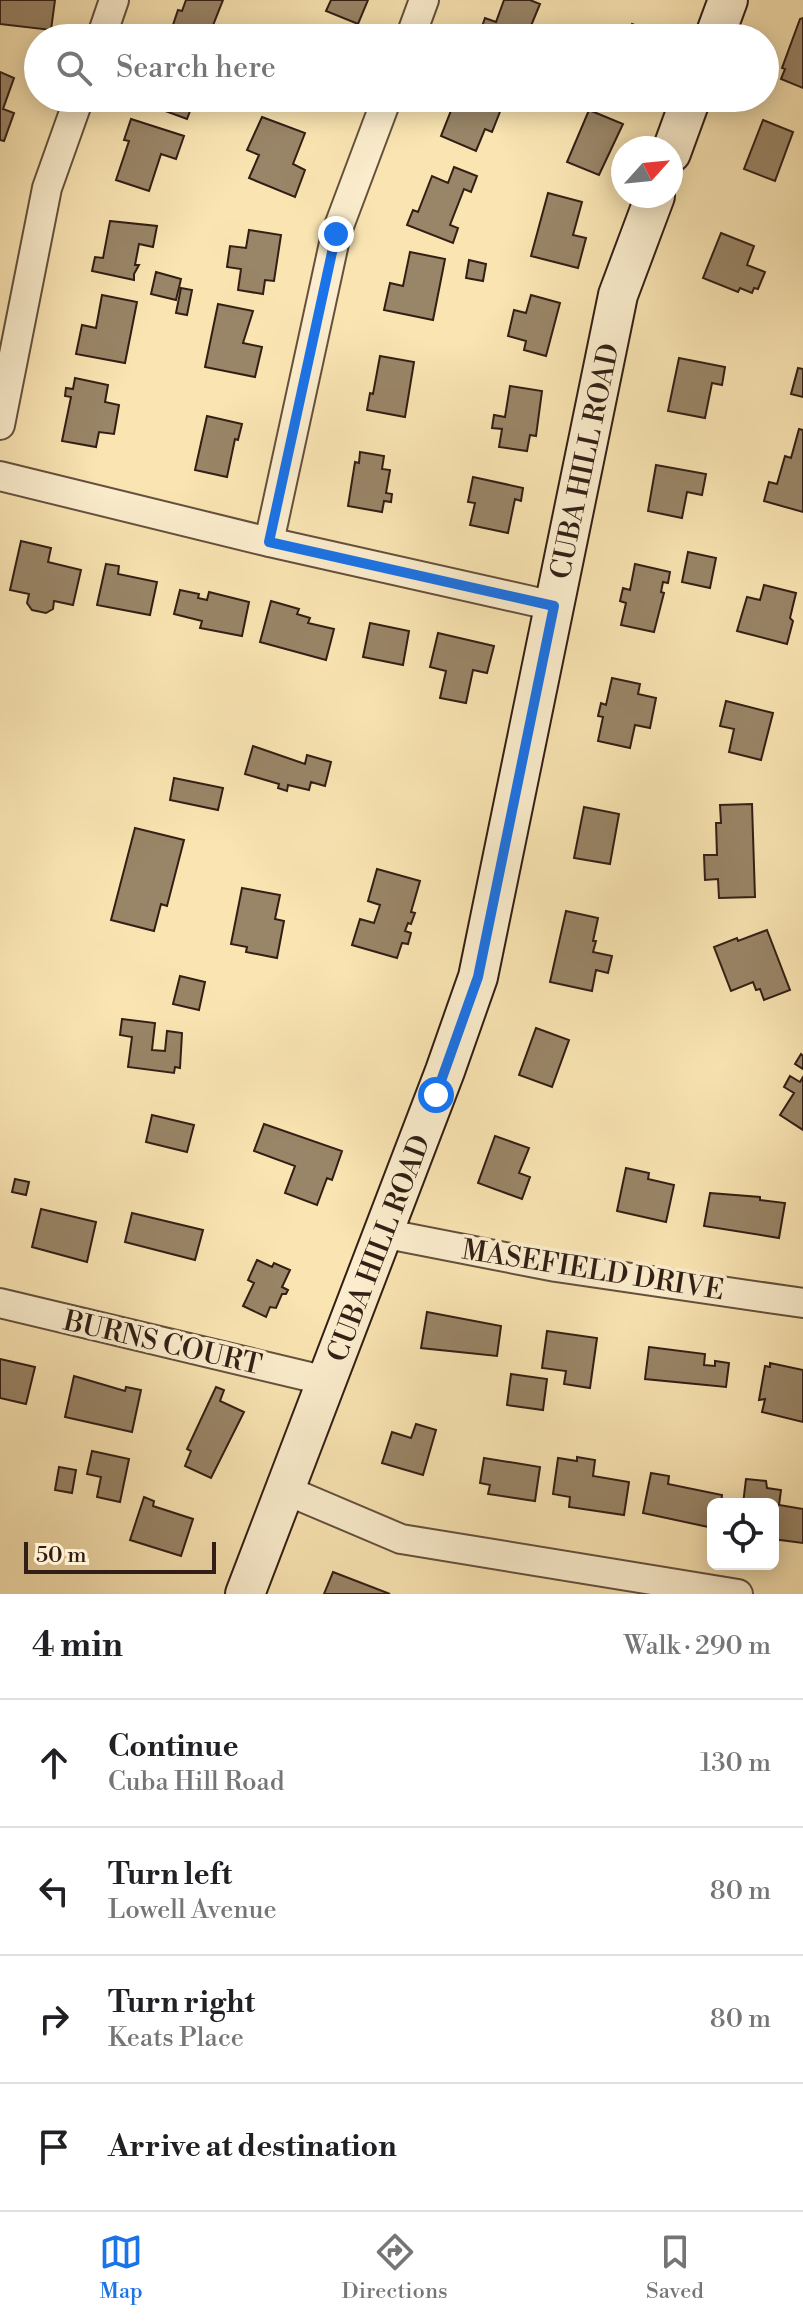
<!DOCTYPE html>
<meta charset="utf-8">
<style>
:root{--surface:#fff;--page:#f2f2f2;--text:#202124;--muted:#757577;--line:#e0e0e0;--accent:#1a73e8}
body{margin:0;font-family:"Libre Bodoni",serif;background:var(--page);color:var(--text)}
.controls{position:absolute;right:24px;bottom:24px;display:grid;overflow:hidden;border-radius:12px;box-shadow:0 4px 20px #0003}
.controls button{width:72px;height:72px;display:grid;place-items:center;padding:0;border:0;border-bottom:2px solid var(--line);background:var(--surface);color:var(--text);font:40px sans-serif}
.compass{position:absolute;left:611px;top:136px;width:72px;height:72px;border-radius:50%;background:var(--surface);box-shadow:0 4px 20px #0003;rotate:63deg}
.scale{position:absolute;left:24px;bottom:20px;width:192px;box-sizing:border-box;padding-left:8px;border:4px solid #321e15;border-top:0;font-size:22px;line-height:28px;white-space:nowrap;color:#321e15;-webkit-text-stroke:6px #fbedcd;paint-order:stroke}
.stop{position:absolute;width:24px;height:24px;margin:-18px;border:6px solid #1a73e8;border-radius:50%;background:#fff}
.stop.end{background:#1a73e8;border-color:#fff;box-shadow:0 2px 8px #0008}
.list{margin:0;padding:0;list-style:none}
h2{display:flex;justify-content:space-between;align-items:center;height:104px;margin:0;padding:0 32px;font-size:34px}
h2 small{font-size:26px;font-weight:400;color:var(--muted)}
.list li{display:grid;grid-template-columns:52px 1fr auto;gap:24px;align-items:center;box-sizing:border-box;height:128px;padding:0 32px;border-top:2px solid var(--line)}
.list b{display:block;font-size:30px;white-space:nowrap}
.list p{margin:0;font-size:26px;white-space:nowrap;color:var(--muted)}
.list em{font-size:26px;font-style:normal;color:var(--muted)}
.icon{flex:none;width:44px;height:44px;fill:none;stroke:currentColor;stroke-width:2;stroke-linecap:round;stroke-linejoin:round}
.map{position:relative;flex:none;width:803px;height:1594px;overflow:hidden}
.search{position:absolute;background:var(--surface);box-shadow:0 4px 20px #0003;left:24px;right:24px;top:24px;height:88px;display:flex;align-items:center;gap:20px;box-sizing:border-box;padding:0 28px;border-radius:44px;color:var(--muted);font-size:30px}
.sheet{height:616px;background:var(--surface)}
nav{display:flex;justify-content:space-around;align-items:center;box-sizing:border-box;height:112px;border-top:2px solid var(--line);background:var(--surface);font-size:22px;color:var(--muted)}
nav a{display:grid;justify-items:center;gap:4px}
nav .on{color:var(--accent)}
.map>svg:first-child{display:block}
</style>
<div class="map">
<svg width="803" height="1594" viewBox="0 0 803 1594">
<rect width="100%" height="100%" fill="#f9e4b2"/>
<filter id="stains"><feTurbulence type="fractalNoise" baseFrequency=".0025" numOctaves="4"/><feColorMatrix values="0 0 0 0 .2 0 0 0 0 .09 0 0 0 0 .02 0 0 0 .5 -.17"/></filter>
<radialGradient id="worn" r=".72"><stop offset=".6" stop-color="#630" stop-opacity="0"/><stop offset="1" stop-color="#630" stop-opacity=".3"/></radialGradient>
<path fill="#998567" stroke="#321e15" stroke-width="2" d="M0 0H55L51 30 0 24Z
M186 0H223L208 38 173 25 178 10 182 11Z
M331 0H368L358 24 326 11Z
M504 0H530L540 4 526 38H478L485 18 496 22Z
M803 18V88L781 79 785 69 782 68 800 19Z
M632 24 655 33 654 38H627Z
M0 72 14 78 3 109 14 113 4 141 0 140Z
M142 98H195L187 119 141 102Z
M302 98H332L328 100 325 110 301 102Z
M456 98 505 99 492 132 485 129 476 151 441 136Z
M589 110 623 124 599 175 567 162Z
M262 117 305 133 293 164 305 170 295 197 249 178 259 155 247 150Z
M131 119 184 136 176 159 161 154 149 191 116 180 129 141 124 140Z
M763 120 793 132 775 181 744 169Z
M454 167 477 176 471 192 464 189 450 225 458 228 453 243 407 225 413 210 418 212 432 176 448 183Z
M548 193 582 202 573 235 586 238 578 268 531 256Z
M110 221 157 226 153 247 139 244 135 265H139L134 274V280L92 271 95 257 103 258Z
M249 230 281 235 274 281 265 280 263 294 238 290 241 269 227 267 230 246 246 248Z
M721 233 754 246 747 265 765 272 758 289 754 288 752 293 740 288 738 292 703 278Z
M410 252 445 259 433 320 384 310 390 283 403 286Z
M469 260 486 264 483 281 466 278Z
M156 272 181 279 176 300 151 294Z
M181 288 192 290 187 315 176 313Z
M102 295 137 302 125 363 76 354 82 325 96 328Z
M531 295 560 303 546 356 524 350 526 341 508 336 514 310 526 313Z
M218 304 253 311 243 343 262 347 255 377 205 367Z
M380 356 414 362 405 417 367 410 370 393 373 394Z
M679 358 725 367 722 385 712 383 705 418 668 411Z
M798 368 803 369V397L791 394Z
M75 378 108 385 105 402 119 405 114 434 99 432 96 447 62 441 71 397 65 396 66 388 73 389Z
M510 386 542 391 536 436 530 435 527 451 499 447 502 429 492 428 494 415 505 417Z
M207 416 242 424 238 440 235 439 227 477 195 470Z
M799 429 803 430V512L764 501 769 482 777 484 785 456 791 458Z
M360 452 384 456 382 469 390 470 386 493 392 494 391 502 384 501 382 512 348 506 355 462 359 463Z
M656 465 706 474 702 495 687 492 682 518 648 511Z
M473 477 523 488 521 501 515 499 508 533 470 525 475 503 468 502Z
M21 541 51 548 48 562 81 570 73 605 54 601 53 609 46 613 32 610 27 603 29 594 10 590Z
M688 552 716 558 710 588 682 582Z
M106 564 119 566 118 574 157 582 150 615 97 605Z
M635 564 670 572 668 583 663 582 661 592 664 593 654 632 621 625 626 603 620 601 623 588 630 590Z
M764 585 796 593 790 618 793 621 787 644 737 631 747 597 760 600Z
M180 590 199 594 198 598 207 600 209 592 249 602 242 636 200 628 202 621 174 614Z
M271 601 299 609 297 614 310 618 308 623 334 629 326 660 260 642Z
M370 623 409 631 403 665 363 657Z
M438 633 494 646 487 673 473 670 466 703 440 698 446 671 430 667Z
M612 678 640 684 638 694 656 698 650 728 635 725 630 748 598 741 603 717 598 716 601 703 606 705Z
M726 701 773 713 761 760 729 752 734 729 720 726Z
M253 746 305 764 307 755 331 762 325 786 311 782 309 790 288 785 287 791 278 788 279 784 245 774Z
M174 778 223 788 218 810 170 800Z
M752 804 755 897 719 898 718 879 705 880 704 855H717L716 823H721L720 805Z
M584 807 619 814 610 864 574 858Z
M135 828 184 840 167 906 161 904 154 931 111 920Z
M377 869 420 881 411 912 415 913 411 924 408 923 405 931 411 933 408 944 402 943 397 958 352 945 360 919 374 923 380 905 368 901Z
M242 888 280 895 275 919 284 921 277 958 246 952 247 947 231 944Z
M566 911 598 918 593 941H596L593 952 612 956 608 973 596 970 592 991 550 982Z
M767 930 790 990 764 1000 760 989 756 990 753 982 731 991 714 947 737 938 738 941Z
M180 976 205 982 199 1010 173 1004Z
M122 1019 155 1023 152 1050 165 1051 167 1031 182 1033 180 1068 175 1067 174 1073 128 1067 132 1037 120 1035Z
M536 1028 569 1040 552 1087 519 1075Z
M801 1054 803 1056V1069L795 1064Z
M790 1076 800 1082 803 1077V1130L780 1115 794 1093 784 1087Z
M152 1115 194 1125 187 1152 146 1142Z
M264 1124 342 1151 332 1180 327 1178 317 1205 285 1193 295 1166 254 1151Z
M495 1136 529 1148 519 1173 530 1177 522 1199 478 1183Z
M626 1168 649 1173 648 1179 674 1185 666 1222 617 1211Z
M15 1179 29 1182 26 1195 12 1192Z
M710 1193 760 1197V1200L785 1203 779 1238 704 1226Z
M41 1209 96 1222 87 1262 32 1247Z
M132 1213 203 1230 195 1260 125 1242Z
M257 1260 272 1267 274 1263 290 1270 282 1287 288 1290 286 1294H282L276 1308 270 1307 266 1317 243 1306 254 1283 248 1280Z
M427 1312 501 1326 497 1356 421 1348Z
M547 1331 597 1338 590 1388 564 1384 566 1371 542 1368Z
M649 1347 705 1354 704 1365 715 1366V1361L729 1363 726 1387 645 1379Z
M0 1359 35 1367 26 1404 0 1398Z
M770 1363 803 1370V1422L762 1412 765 1399 759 1400 765 1366 770 1367Z
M511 1374 547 1379 543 1410 507 1405Z
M74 1376 125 1391 126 1387 141 1390 132 1432 65 1417Z
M216 1387 224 1390 220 1401 244 1412 211 1478 185 1466 191 1451 187 1449Z
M416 1424 436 1430 423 1475 382 1463 392 1432 411 1438Z
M92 1451 129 1459 120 1502 97 1497 101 1477 87 1474Z
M577 1457 595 1460 593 1476 629 1482 624 1515 569 1507 570 1497 553 1494 558 1458 577 1461Z
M484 1458 540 1467 535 1501 488 1494 490 1485 480 1483Z
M59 1467 76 1470 72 1493 55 1490Z
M651 1473 669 1476 668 1484 722 1495 721 1504H713V1528L643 1513Z
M746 1479 766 1481 767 1488 781 1490 779 1505 803 1509V1543L773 1539V1504H743Z
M144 1497 154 1501 153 1506 193 1519 181 1556 130 1540Z
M333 1572 390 1594H324Z"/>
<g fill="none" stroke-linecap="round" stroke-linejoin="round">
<defs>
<path id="minor" d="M101 38 114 0
M410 38 424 0
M0 425 47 188 79 98
M0 476 269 542 554 606
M269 542 336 234 387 98
M382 1233 556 1267 803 1303
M0 1303 327 1381
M283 1489 401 1539 738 1594"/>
<path id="secondary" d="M714 38 728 0
M671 153 691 98
M245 1594 445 1071 478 977 618 295 655 196"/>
</defs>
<use href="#minor" stroke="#64503c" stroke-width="32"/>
<use href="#secondary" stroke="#321e15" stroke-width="42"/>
<use href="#minor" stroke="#fbedcd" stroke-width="28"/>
<use href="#secondary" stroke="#fbedcd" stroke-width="38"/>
</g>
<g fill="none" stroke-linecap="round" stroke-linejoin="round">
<path stroke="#1a73e8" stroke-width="10" d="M336 234 269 542 554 606 478 977 436 1095"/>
</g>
<g text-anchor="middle" stroke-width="7" stroke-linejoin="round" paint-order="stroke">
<g font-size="28" fill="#321e15" stroke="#fbedcd">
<text transform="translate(584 461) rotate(-78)" y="10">CUBA HILL ROAD</text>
<text transform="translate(378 1248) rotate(-69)" y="10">CUBA HILL ROAD</text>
<text transform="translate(593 1269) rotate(9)" y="10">MASEFIELD DRIVE</text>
<text transform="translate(163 1342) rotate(13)" y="10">BURNS COURT</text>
</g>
</g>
<rect width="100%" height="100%" filter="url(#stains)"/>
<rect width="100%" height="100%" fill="url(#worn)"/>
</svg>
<div class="controls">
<button><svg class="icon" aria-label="locate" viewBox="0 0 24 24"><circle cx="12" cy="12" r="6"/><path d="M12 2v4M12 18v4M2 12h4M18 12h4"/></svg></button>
</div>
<svg class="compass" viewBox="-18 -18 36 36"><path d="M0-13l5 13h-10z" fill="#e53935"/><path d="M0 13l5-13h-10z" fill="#757577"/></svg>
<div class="scale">50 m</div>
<div class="stop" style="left:436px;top:1095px"></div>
<div class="stop end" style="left:336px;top:234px"></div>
<div class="search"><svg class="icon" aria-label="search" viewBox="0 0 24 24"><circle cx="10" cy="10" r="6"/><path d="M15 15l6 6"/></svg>Search here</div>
</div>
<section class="sheet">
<h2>4 min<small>Walk · 290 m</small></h2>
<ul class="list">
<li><svg class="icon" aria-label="ahead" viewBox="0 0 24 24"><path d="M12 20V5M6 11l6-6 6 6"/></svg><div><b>Continue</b><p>Cuba Hill Road</p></div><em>130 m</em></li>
<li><svg class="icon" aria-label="left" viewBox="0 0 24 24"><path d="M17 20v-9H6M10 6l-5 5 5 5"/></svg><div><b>Turn left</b><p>Lowell Avenue</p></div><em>80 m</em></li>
<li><svg class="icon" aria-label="right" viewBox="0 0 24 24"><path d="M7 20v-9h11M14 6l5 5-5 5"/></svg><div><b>Turn right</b><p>Keats Place</p></div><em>80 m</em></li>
<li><svg class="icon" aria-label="arrive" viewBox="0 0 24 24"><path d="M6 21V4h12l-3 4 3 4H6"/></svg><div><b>Arrive at destination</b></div></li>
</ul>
</section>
<nav>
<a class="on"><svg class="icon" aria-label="map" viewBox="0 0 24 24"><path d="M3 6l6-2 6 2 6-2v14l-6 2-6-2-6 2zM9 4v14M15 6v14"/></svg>Map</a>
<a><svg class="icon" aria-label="directions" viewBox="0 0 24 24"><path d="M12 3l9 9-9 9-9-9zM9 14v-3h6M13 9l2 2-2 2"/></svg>Directions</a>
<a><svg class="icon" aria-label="saved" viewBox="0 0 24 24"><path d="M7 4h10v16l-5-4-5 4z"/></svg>Saved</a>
</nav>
